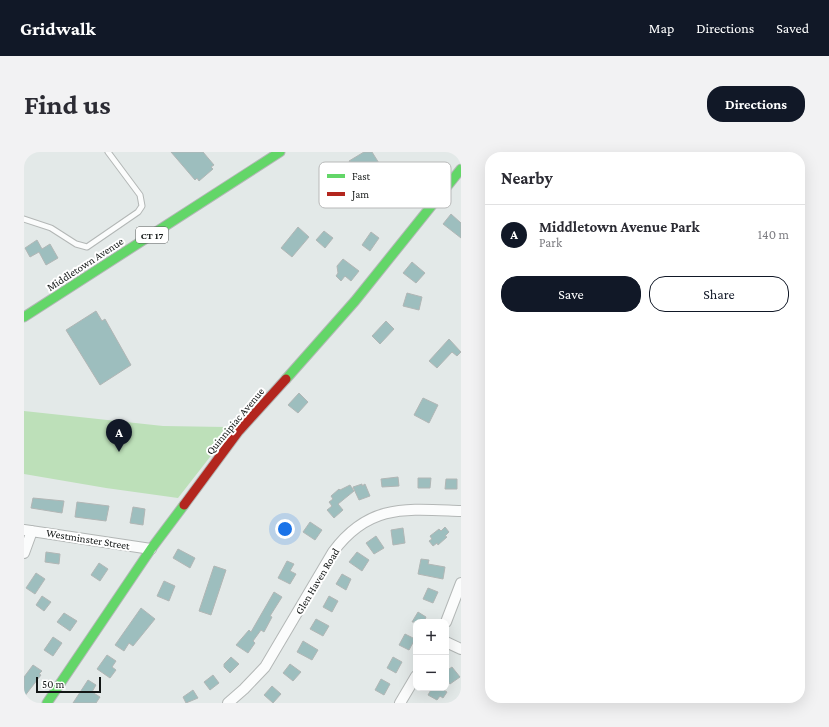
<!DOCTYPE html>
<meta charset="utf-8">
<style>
:root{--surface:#fff;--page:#f2f2f3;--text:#2b2b33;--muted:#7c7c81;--line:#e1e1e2;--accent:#111827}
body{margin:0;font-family:"Crimson Pro",serif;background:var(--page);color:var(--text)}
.controls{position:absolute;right:12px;bottom:12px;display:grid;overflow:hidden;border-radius:8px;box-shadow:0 4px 16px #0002}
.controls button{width:36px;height:36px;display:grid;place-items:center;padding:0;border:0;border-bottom:1px solid var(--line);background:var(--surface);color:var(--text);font:20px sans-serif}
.scale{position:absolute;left:12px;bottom:10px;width:65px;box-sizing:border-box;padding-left:4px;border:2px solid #131716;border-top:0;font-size:11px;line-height:14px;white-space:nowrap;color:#131716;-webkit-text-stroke:3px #fff;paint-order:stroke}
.you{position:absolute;left:261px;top:377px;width:14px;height:14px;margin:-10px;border:3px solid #fff;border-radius:50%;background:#1a73e8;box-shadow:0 0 0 6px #1a73e833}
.badge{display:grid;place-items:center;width:26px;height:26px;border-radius:50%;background:var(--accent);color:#fff;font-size:13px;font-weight:700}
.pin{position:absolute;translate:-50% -33px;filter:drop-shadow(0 1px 2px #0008)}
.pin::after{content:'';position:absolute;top:21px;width:14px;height:12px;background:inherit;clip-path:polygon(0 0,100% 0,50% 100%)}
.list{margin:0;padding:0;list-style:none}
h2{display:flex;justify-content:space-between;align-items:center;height:52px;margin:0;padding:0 16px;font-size:17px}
h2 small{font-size:13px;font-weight:400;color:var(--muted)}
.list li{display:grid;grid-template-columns:26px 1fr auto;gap:12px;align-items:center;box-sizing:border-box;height:60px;padding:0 16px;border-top:1px solid var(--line)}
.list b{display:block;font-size:15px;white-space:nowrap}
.list p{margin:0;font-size:13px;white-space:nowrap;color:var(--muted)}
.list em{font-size:13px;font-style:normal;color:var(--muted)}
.actions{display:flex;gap:8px;padding:12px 16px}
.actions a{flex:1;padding:9px 0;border:1px solid var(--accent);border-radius:16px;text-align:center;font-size:14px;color:var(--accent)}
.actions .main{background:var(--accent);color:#fff}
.map{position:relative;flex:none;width:437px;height:551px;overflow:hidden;border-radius:16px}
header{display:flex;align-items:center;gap:24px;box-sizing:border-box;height:56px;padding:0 20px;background:var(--accent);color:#fff}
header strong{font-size:19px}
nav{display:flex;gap:22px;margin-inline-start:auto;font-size:14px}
.intro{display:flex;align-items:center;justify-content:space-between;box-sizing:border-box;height:96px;padding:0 24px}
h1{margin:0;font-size:28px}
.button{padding:10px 18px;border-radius:16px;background:var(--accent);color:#fff;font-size:14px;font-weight:700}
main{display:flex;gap:24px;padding:0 24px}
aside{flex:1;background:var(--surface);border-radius:16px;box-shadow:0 4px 16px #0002}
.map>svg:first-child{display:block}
</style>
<header>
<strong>Gridwalk</strong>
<nav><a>Map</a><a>Directions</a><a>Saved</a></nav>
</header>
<div class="intro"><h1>Find us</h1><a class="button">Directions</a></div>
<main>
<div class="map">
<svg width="437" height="551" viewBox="0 0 437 551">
<rect width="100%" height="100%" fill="#e3e9e8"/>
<path fill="#bde0b9" d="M0 259 139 274 202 275 207 278 154 346 82 336 0 322Z"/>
<path fill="#9dbebe" stroke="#b1b6b5" d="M147 0H179L190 13 187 15 189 17 175 29 173 26 171 28Z
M340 0H348L363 24 343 37 325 9Z
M427 62 437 71V86L419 72Z
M274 75 285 85 268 105 257 96Z
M300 79 309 86 301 96 292 88Z
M347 80 355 86 346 99 338 93Z
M13 88 18 97 26 92 34 106 22 113 15 100 6 105 1 96Z
M319 107 335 119 327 129 321 124 317 129 312 124 314 121 313 114Z
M388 110 401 121 392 131 379 121Z
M383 141 398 145 395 158 379 154Z
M72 159 78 169 81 167 107 213 76 233 42 178Z
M362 169 370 177 356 192 348 184Z
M425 187 437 200 433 204 428 200 413 216 405 209Z
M275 241 284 250 274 261 264 253Z
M399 246 414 253 405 271 390 263Z
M374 325 375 334 358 335 357 327Z
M394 326H407L406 336H394Z
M422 327H433V337H421Z
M338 332V334L341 332 346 344 335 348 329 335Z
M326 333 330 339 314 352 319 358 310 366 303 358 308 354 305 350 309 347 307 344 315 337 316 338Z
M9 346 40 349 38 361 7 356Z
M53 350 85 354 82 369 51 365Z
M109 355 121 357 119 373 106 371Z
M286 370 298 378 291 388 279 380Z
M421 375 425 380 421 384 423 385 414 393 413 391 409 394 405 389 408 387 406 384 415 377 417 379Z
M379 376 381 391 369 393 367 378Z
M352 384 360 396 350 402 342 391Z
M154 397 171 406 166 416 149 406Z
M22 400 36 402 35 412 21 410Z
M333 400 345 408 338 419 325 410Z
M397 407 405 408 404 412 421 415 419 427 394 422Z
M263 409 270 412 266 419 272 422 266 432 254 426Z
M75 411 84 417 76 429 67 423Z
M190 414 202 418 187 463 175 459Z
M12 421 21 427 11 442 2 436Z
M318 422 327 427 322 438 312 432Z
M140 429 151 434 145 449 133 444Z
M404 436 414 440 409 451 399 447Z
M250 440 258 445 246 464 248 465 240 480 237 478 229 489 231 491 224 501 212 493 225 478 227 480Z
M18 444 27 450 20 459 12 453Z
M305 444 314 449 308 460 299 455Z
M117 456 131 467 109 494 105 491 100 499 91 493Z
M394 460 402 465 400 470H388Z
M40 461 53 469 46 479 33 470Z
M292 467 305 474 299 484 286 477Z
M381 482 391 487 385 498 375 493Z
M29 485 38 491 29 504 20 498Z
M279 489 294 498 288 508 273 500Z
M83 503 92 509 88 515 92 518 86 526 73 517Z
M207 505 215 512 206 521 200 515V512Z
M369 505 378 510 372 521 363 516Z
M266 512 277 520 269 529 259 521Z
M9 513 18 519 15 522 17 523 0 545V525Z
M428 515 436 525 426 532 422 526V519Z
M189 523 195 531 186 538 180 530Z
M357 527 366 532 360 543 351 538Z
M64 528 72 533 68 540 76 545 72 551H49Z
M248 534 257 542 249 551 240 543Z
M408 536H416L423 540 419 546 416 544 413 548 404 543Z
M169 538 174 546 162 551 159 545Z"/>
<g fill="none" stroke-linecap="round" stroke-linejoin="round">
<defs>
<path id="lane" d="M0 67 27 76 52 92 63 95 114 60 118 54 116 43 84 0"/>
<path id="street" d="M0 378 127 397
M0 401 8 379
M422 470 437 431
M422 490 437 497
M204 551 220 537 241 515 309 400C345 351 383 357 437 359
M376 551 392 524"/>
<path id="fast" d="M0 165 256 0
M262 227 331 149 437 17
M23 551 127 397 160 353"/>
<path id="jam" d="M160 353 214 280 262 227"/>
</defs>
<use href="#lane" stroke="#b3b7b6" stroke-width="7"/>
<use href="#street" stroke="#b3b7b6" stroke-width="12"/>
<use href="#fast" stroke="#b3b7b6" stroke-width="11"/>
<use href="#jam" stroke="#b3b7b6" stroke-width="11"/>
<use href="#lane" stroke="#fbfcfc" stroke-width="5"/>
<use href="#street" stroke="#fbfcfc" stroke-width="10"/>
<use href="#fast" stroke="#63d668" stroke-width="9"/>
<use href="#jam" stroke="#b3261e" stroke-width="9"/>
</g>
<g text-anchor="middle" stroke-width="4" stroke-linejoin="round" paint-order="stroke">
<rect fill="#fff" stroke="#5a5d5c" stroke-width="1" x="112" y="75" width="32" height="16" rx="3"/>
<g font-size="10" font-weight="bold" fill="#131716">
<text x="128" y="87">CT 17</text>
</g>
<g font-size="11" fill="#131716" stroke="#fff">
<text transform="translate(61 112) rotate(-33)" y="4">Middletown Avenue</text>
<text transform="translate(211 269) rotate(-50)" y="4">Quinnipiac Avenue</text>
<text transform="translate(64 387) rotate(9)" y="4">Westminster Street</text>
<text transform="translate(293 429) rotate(-59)" y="4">Glen Haven Road</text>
</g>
</g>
<rect x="295" y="10" width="132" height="46" rx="6" fill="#fff" stroke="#b8b9b9" stroke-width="1"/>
<rect x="303" y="22" width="18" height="4" fill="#63d668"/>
<rect x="303" y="40" width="18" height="4" fill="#b3261e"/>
<g font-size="11" fill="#131716">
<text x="328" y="28">Fast</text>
<text x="328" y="46">Jam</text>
</g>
</svg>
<div class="controls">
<button>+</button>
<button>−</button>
</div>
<div class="scale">50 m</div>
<div class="you"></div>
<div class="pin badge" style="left:95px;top:300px">A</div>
</div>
<aside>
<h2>Nearby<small></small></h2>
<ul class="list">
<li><span class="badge">A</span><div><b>Middletown Avenue Park</b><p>Park</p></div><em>140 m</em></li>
</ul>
<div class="actions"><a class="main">Save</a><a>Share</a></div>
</aside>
</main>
